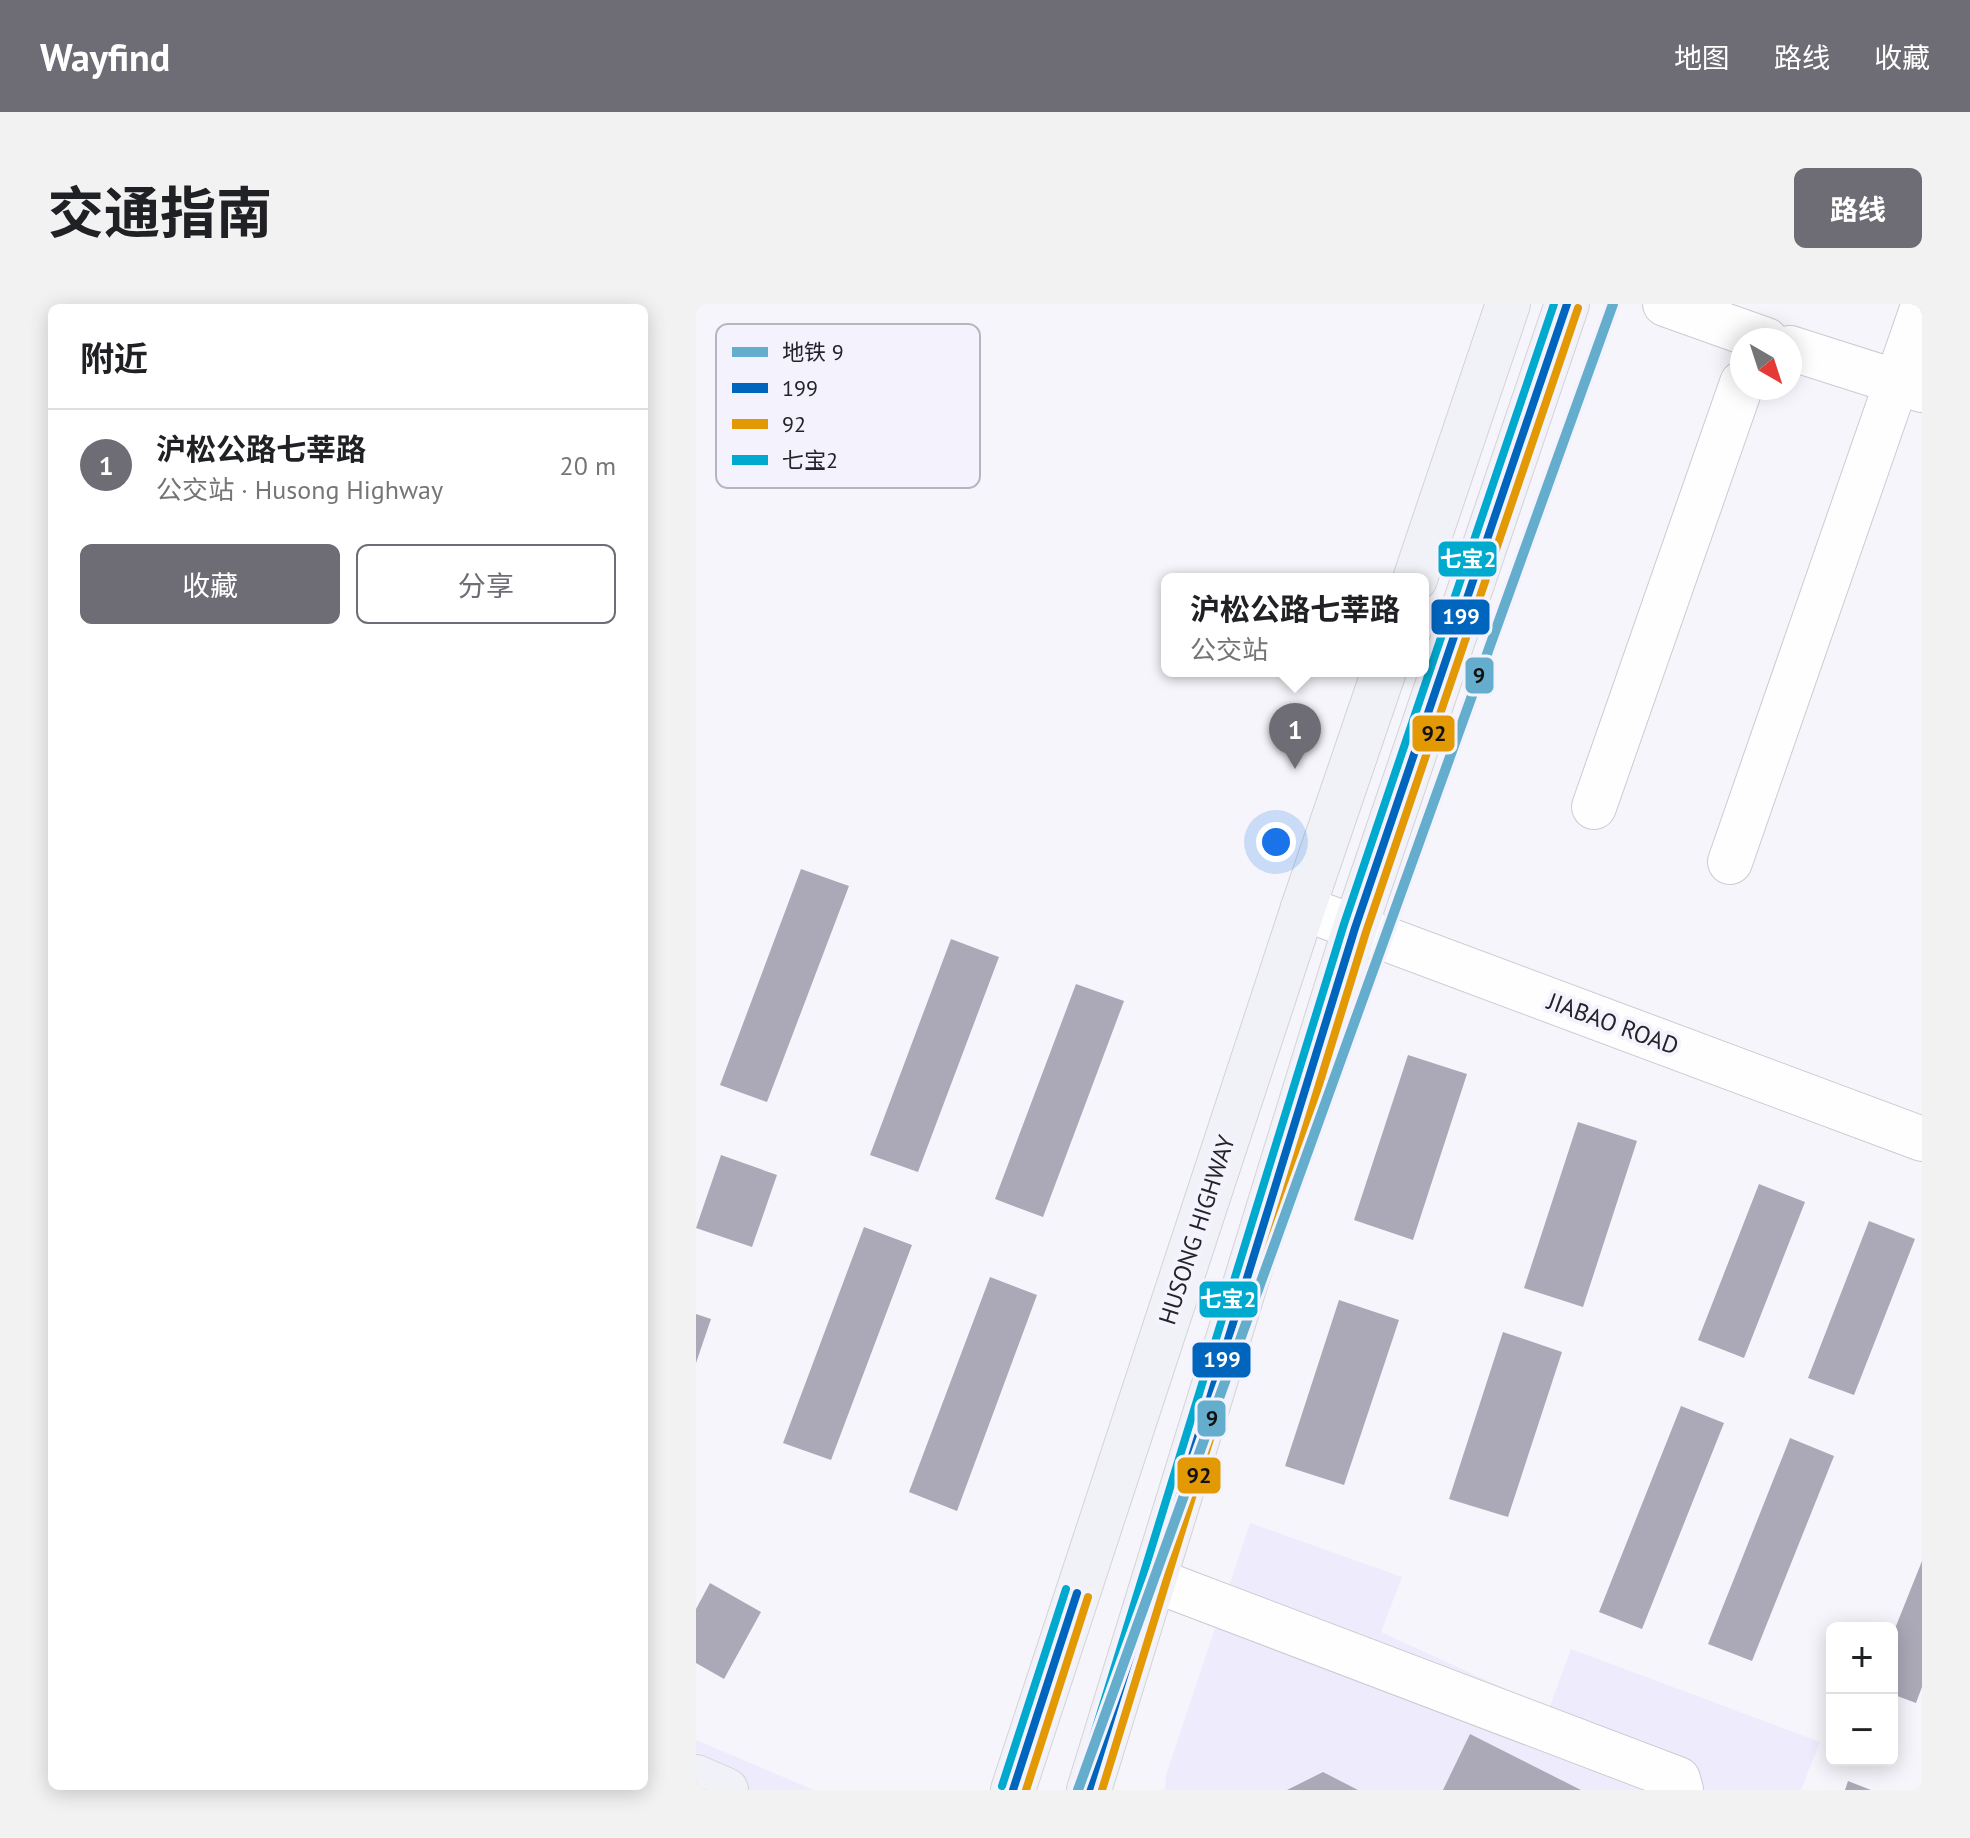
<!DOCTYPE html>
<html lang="zh">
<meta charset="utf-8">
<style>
:root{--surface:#fff;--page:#f2f2f2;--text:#202124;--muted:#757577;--line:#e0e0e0;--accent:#6e6c74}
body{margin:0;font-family:"PT Sans","Noto Sans SC",sans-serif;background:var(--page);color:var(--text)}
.controls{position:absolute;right:24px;bottom:24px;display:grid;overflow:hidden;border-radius:12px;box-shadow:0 4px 20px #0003}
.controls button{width:72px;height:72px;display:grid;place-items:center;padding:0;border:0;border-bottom:2px solid var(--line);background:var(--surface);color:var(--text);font:40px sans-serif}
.compass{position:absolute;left:1034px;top:24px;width:72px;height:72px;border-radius:50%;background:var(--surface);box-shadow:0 4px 20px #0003;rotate:141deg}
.you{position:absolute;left:580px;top:538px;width:28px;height:28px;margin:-20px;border:6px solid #fff;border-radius:50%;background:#1a73e8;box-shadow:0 0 0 12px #1a73e833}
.badge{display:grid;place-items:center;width:52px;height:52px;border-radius:50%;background:var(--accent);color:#fff;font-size:26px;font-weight:700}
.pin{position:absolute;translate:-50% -66px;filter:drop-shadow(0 2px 4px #0008)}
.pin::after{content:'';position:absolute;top:42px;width:28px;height:24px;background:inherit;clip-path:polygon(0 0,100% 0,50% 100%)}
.popup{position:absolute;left:465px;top:269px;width:268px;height:104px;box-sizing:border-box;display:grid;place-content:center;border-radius:12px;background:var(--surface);filter:drop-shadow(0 2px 6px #0005);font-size:26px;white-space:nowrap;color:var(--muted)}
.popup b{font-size:30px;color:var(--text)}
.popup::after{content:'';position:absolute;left:50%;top:100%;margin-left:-16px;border:16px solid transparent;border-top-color:var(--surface)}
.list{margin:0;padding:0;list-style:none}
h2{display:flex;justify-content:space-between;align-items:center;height:104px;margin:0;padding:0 32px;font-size:34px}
h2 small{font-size:26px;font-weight:400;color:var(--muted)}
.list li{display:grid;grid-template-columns:52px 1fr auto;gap:24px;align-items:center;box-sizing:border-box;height:112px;padding:0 32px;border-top:2px solid var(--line)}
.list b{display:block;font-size:30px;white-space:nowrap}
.list p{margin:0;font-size:26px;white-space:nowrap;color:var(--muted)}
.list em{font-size:26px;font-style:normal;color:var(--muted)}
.actions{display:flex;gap:16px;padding:24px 32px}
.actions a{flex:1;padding:18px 0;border:2px solid var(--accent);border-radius:12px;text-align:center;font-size:28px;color:var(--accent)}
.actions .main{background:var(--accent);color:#fff}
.map{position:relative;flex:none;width:1226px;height:1486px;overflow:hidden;border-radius:12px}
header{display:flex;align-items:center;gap:48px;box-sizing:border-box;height:112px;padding:0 40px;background:var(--accent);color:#fff}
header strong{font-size:38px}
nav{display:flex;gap:44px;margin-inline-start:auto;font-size:28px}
.intro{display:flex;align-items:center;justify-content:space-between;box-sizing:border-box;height:192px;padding:0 48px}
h1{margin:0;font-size:56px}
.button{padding:20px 36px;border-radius:12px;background:var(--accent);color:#fff;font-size:28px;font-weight:700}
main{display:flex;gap:48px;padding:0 48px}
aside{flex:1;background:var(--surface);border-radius:12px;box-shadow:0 4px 20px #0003}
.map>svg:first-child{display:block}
</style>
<header>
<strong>Wayfind</strong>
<nav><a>地图</a><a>路线</a><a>收藏</a></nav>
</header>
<div class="intro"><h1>交通指南</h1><a class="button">路线</a></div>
<main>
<aside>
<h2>附近<small></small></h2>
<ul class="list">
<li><span class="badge">1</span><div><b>沪松公路七莘路</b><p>公交站 · Husong Highway</p></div><em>20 m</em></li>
</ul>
<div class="actions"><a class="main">收藏</a><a>分享</a></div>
</aside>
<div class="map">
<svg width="1226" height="1486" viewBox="0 0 1226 1486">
<rect width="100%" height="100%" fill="#f6f5fb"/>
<path fill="#eeecfc" d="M554 1219 706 1273 685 1328 853 1405 875 1345 1124 1438 1105 1486H469L470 1471Z
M0 1436 118 1486H0Z"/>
<path fill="#aba9b7" d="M105 565 153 582 71 798 24 781Z
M255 635 303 653 222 868 174 851Z
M380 680 428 697 347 913 299 895Z
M712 751 771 770 717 936 658 916Z
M882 818 941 837 887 1003 828 984Z
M25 851 81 871 56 943 0 924Z
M1063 880 1109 898 1048 1054 1002 1036Z
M1173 917 1219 935 1158 1091 1112 1074Z
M168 923 216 941 135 1156 87 1139Z
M294 973 341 991 261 1207 213 1188Z
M643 996 703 1016 648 1181 589 1162Z
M0 1010 15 1015 0 1059Z
M807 1028 866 1048 812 1213 753 1195Z
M985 1102 1028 1119 946 1325 903 1308Z
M1094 1134 1138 1152 1056 1357 1012 1340Z
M1226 1257V1383L1220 1399 1196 1390V1332Z
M14 1279 65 1308 28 1375 0 1359V1305Z
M774 1430 885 1486H747Z
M627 1468 662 1486H591Z
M1152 1477 1175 1486H1149Z"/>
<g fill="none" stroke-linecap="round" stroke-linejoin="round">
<defs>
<path id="minor" d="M969 0 1070 36
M1094 44 1226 86
M898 503 1046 79
M1034 558 1226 5
M607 604 1226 835
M458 1276 982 1475 985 1486"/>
<path id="major" d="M719 275 812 0
M0 1473 30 1486
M317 1486 607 604 688 367
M393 1486 659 624 871 0"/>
</defs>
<use href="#minor" stroke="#cccbd2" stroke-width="46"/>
<use href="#major" stroke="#d4d3d7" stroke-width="46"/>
<use href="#minor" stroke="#fefefe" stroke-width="44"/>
<use href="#major" stroke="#f1f2f7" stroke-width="44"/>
<defs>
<path id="bus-1" d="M317 1486 381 1289
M393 1486 659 624 871 0"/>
<path id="bus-2" d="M330 1486 392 1293
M406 1486 670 628 882 4"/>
<path id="bus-3" d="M306 1482 370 1285
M382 1482 648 620 858 0"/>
</defs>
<use href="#bus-1" stroke="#f4f3fd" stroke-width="14"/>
<use href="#bus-2" stroke="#f4f3fd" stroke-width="14"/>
<use href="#bus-3" stroke="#f4f3fd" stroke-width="14"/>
<use href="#bus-1" stroke="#0065bd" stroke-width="8"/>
<use href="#bus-2" stroke="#e29904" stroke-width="8"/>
<use href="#bus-3" stroke="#00a9ce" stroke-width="8"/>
<defs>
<path id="metro-1" d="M382 1486 917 0"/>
</defs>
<use href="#metro-1" stroke="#f4f3fd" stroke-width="16"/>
<use href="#metro-1" stroke="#65adcc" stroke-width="10"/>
</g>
<g text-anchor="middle" stroke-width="8" stroke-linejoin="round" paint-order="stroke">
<g font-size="24" fill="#24232c" stroke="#f4f3fd">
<text transform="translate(917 720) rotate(20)" y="8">JIABAO ROAD</text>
<text transform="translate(501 926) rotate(-72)" y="8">HUSONG HIGHWAY</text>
</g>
</g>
<rect x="20" y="20" width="264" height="164" rx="12" fill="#f4f3fd" stroke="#b6b5be" stroke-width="2"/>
<rect x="36" y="43" width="36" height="10" fill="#65adcc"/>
<rect x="36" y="79" width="36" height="10" fill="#0065bd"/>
<rect x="36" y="115" width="36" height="10" fill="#e29904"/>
<rect x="36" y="151" width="36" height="10" fill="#00a9ce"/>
<g font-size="22" fill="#24232c">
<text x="86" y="56">地铁 9</text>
<text x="86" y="92">199</text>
<text x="86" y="128">92</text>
<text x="86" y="164">七宝2</text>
</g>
<g stroke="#f4f3fd" stroke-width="3">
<rect x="741" y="236" width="61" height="38" rx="8" fill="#00a9ce"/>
<rect x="734" y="294" width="61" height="38" rx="8" fill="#0065bd"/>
<rect x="768" y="352" width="31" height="39" rx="8" fill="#65adcc"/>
<rect x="715" y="410" width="45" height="39" rx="8" fill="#e29904"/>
<rect x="502" y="976" width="61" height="39" rx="8" fill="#00a9ce"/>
<rect x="495" y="1037" width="61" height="38" rx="8" fill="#0065bd"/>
<rect x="500" y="1095" width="31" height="39" rx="8" fill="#65adcc"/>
<rect x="480" y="1152" width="46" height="39" rx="8" fill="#e29904"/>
</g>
<g font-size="22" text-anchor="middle" font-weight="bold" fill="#fff">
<text x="772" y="263">七宝2</text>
<text x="765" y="320">199</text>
<text x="532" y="1003">七宝2</text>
<text x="526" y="1063">199</text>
</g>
<g font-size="22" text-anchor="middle" font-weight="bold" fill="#111">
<text x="783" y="379">9</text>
<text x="738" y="437">92</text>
<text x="516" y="1122">9</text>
<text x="503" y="1179">92</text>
</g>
</svg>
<div class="controls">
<button>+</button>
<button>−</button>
</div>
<svg class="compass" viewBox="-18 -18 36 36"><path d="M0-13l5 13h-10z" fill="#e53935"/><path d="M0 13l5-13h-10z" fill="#757577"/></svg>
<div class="you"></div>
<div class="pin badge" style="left:599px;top:465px">1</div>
<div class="popup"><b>沪松公路七莘路</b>公交站</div>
</div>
</main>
